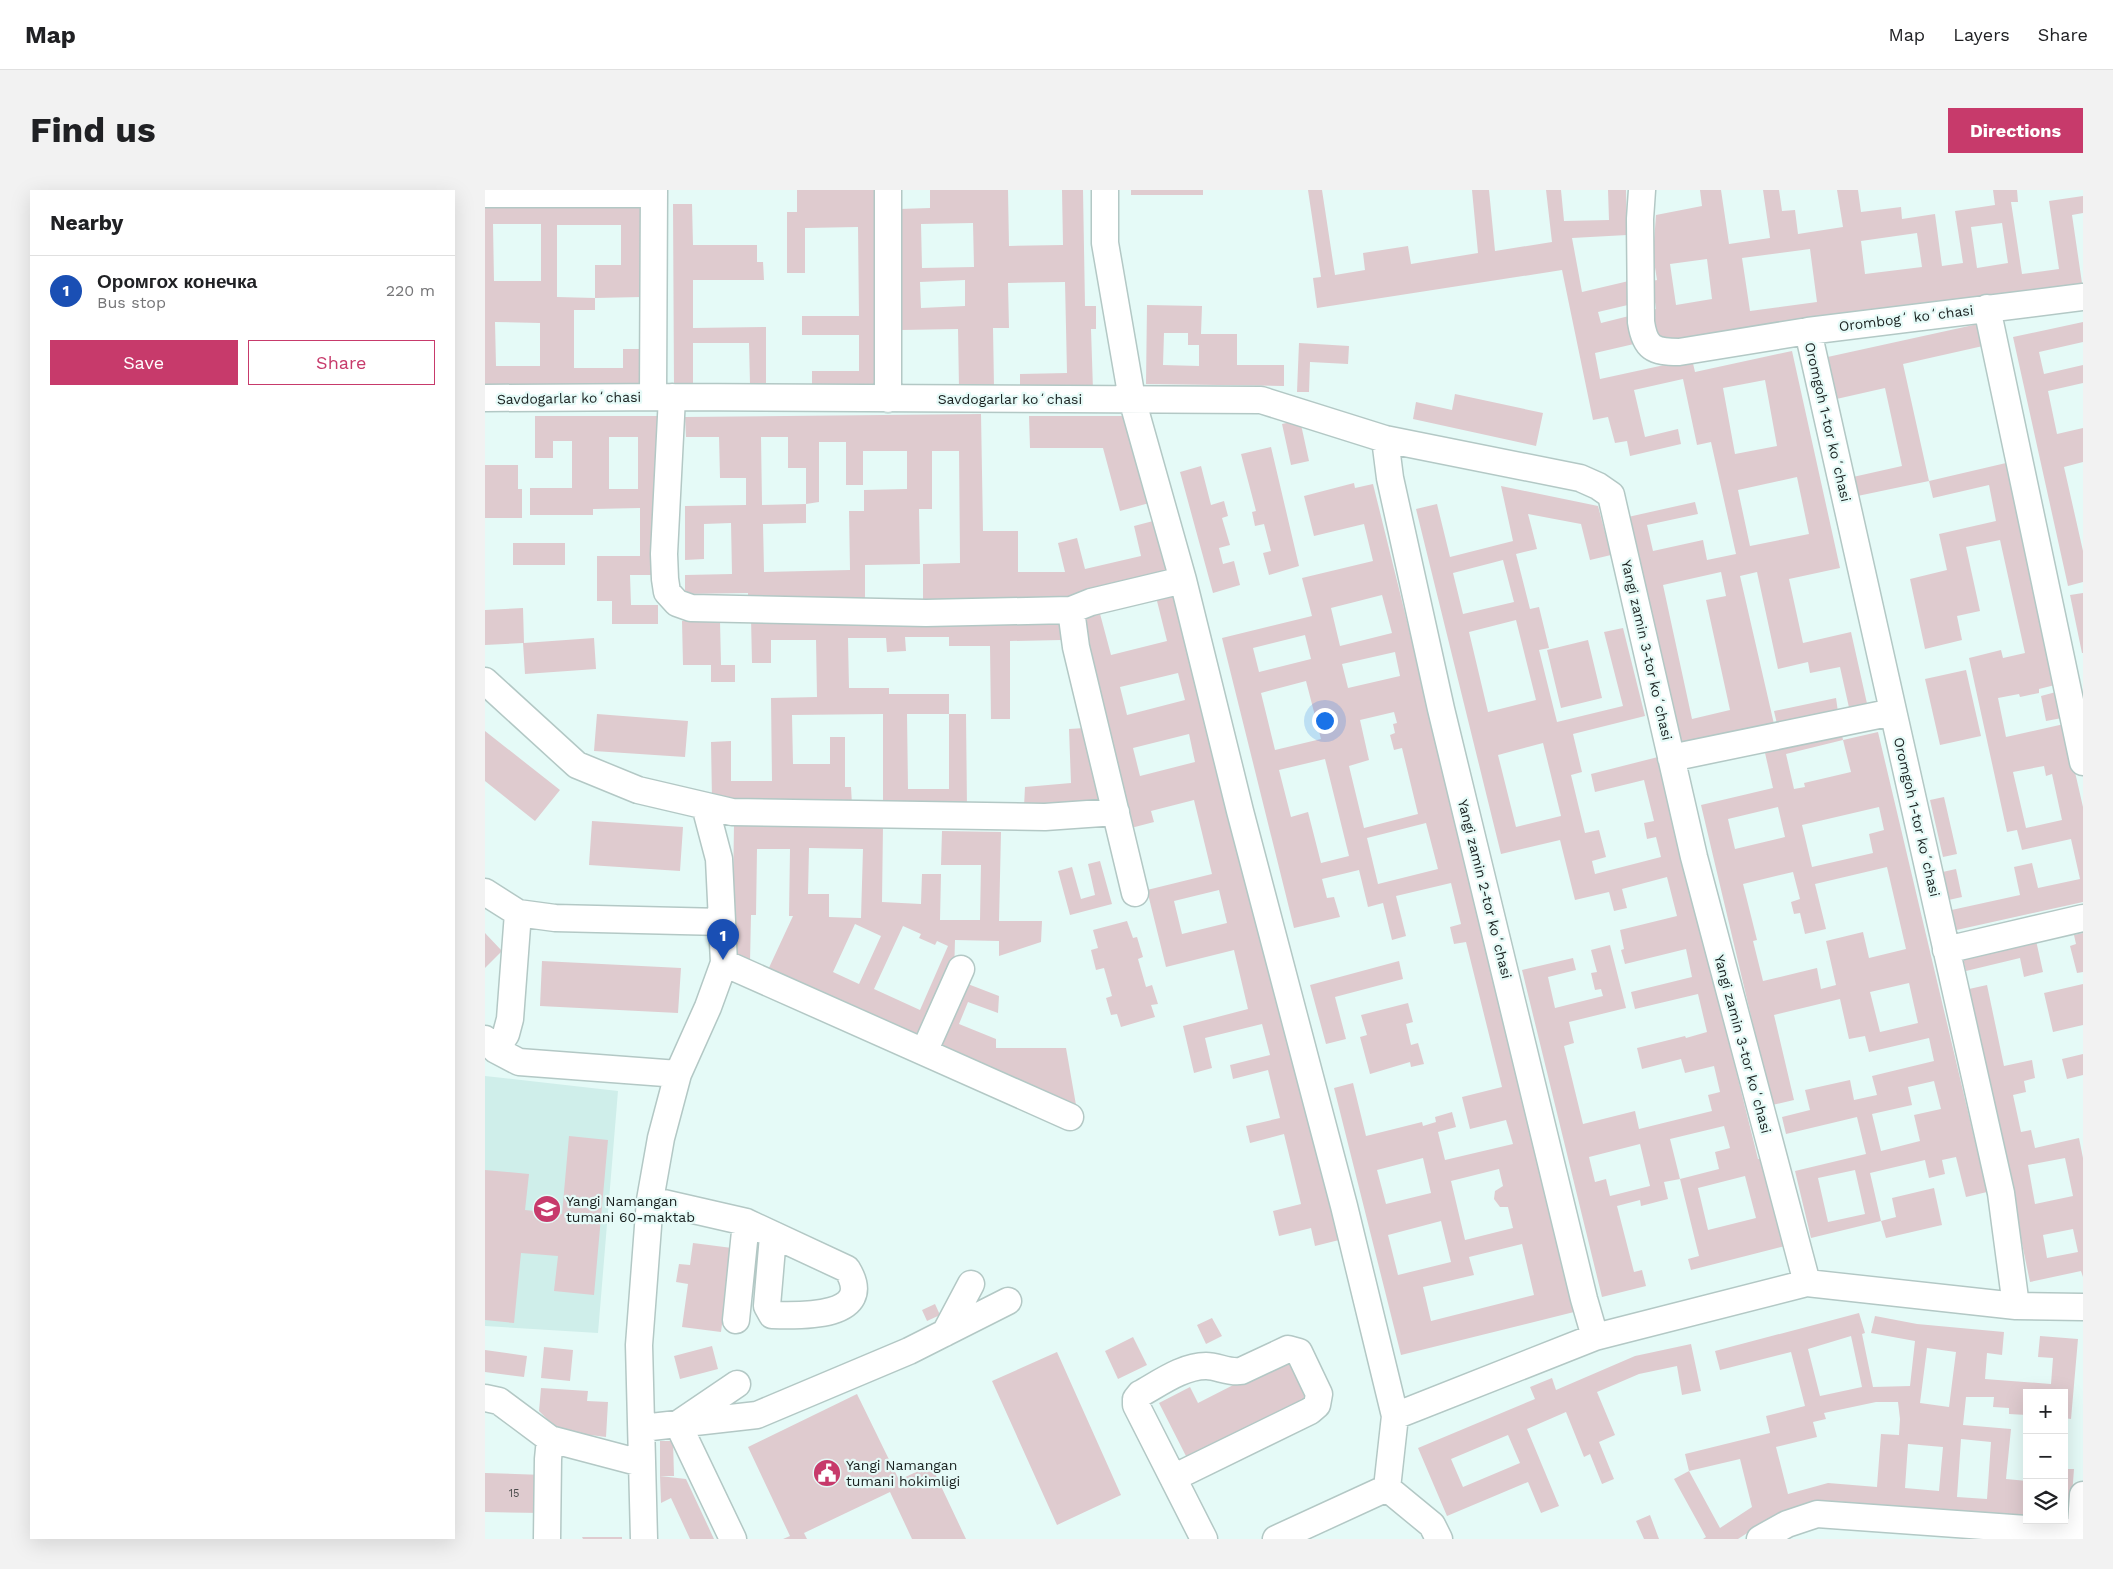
<!DOCTYPE html>
<meta charset="utf-8">
<style>
:root{--surface:#fff;--page:#f2f2f2;--text:#202124;--muted:#757577;--line:#e0e0e0;--accent:#c73a6b}
body{margin:0;font-family:"Work Sans",sans-serif;background:var(--page);color:var(--text)}
.controls{position:absolute;right:15px;bottom:15px;display:grid;overflow:hidden;border-radius:0px;box-shadow:0 5px 20px #0002}
.controls button{width:45px;height:45px;display:grid;place-items:center;padding:0;border:0;border-bottom:1px solid var(--line);background:var(--surface);color:var(--text);font:25px sans-serif}
.you{position:absolute;left:839px;top:530px;width:18px;height:18px;margin:-12px;border:4px solid #fff;border-radius:50%;background:#1a73e8;box-shadow:0 0 0 8px #1a73e833}
.badge{display:grid;place-items:center;width:32px;height:32px;border-radius:50%;background:var(--accent);color:#fff;font-size:16px;font-weight:700}
.pin{position:absolute;translate:-50% -41px;filter:drop-shadow(0 1px 2px #0008)}
.pin::after{content:'';position:absolute;top:26px;width:18px;height:15px;background:inherit;clip-path:polygon(0 0,100% 0,50% 100%)}
.list{margin:0;padding:0;list-style:none}
h2{display:flex;justify-content:space-between;align-items:center;height:65px;margin:0;padding:0 20px;font-size:21px}
h2 small{font-size:16px;font-weight:400;color:var(--muted)}
.list li{display:grid;grid-template-columns:32px 1fr auto;gap:15px;align-items:center;box-sizing:border-box;height:70px;padding:0 20px;border-top:1px solid var(--line)}
.list b{display:block;font-size:19px;white-space:nowrap}
.list p{margin:0;font-size:16px;white-space:nowrap;color:var(--muted)}
.list em{font-size:16px;font-style:normal;color:var(--muted)}
.actions{display:flex;gap:10px;padding:15px 20px}
.actions a{flex:1;padding:11px 0;border:1px solid var(--accent);border-radius:0px;text-align:center;font-size:18px;color:var(--accent)}
.actions .main{background:var(--accent);color:#fff}
.icon{flex:none;width:28px;height:28px;fill:none;stroke:currentColor;stroke-width:2;stroke-linecap:round;stroke-linejoin:round}
.map{position:relative;flex:none;width:1598px;height:1349px;overflow:hidden;border-radius:0px}
header{display:flex;align-items:center;gap:30px;box-sizing:border-box;height:70px;padding:0 25px;background:var(--surface);border-bottom:1px solid var(--line)}
header strong{font-size:24px}
nav{display:flex;gap:28px;margin-inline-start:auto;font-size:18px}
.intro{display:flex;align-items:center;justify-content:space-between;box-sizing:border-box;height:120px;padding:0 30px}
h1{margin:0;font-size:35px}
.button{padding:12px 22px;border-radius:0px;background:var(--accent);color:#fff;font-size:18px;font-weight:700}
main{display:flex;gap:30px;padding:0 30px}
aside{flex:1;background:var(--surface);border-radius:0px;box-shadow:0 5px 20px #0002}
.map>svg:first-child{display:block}
</style>
<header>
<strong>Map</strong>
<nav><a>Map</a><a>Layers</a><a>Share</a></nav>
</header>
<div class="intro"><h1>Find us</h1><a class="button">Directions</a></div>
<main>
<aside>
<h2>Nearby<small></small></h2>
<ul class="list">
<li><span class="badge" style="background:#1a4fb4">1</span><div><b>Оромгох конечка</b><p>Bus stop</p></div><em>220 m</em></li>
</ul>
<div class="actions"><a class="main">Save</a><a>Share</a></div>
</aside>
<div class="map">
<svg width="1598" height="1349" viewBox="0 0 1598 1349">
<rect width="100%" height="100%" fill="#e5faf7"/>
<path fill="#cfeeea" d="M0 886 133 901 113 1143 0 1136Z"/>
<path fill="#dfcbcf" fill-rule="evenodd" d="M312 0H392L394 201H327V181H374V145H317V126H374L373 37 320 38V83H302V22H312Z
M445 0H523L524 56 578 55 577 0H598L600 116H611V139H606L608 200 535 201V184L582 183 580 92 523 93 524 138H508L509 197 474 198 473 139 416 140 414 19 445 18ZM488 33 489 77 437 78 436 34ZM480 90V116L436 118 435 92Z
M646 0H718V5H646Z
M823 0H837L850 85 880 80 878 63 923 56 926 74 993 63 987 0H1004L1010 61 1067 52 1061 0H1076L1079 31 1124 30 1123 0H1141L1142 45 1087 48 1097 102 1148 90 1147 114 1113 122 1116 133 1148 125 1149 154 1110 163 1115 189 1207 169 1210 182 1307 161 1355 378 1304 389 1318 453 1366 442 1383 518 1365 522 1355 477 1325 483 1323 472 1293 479 1272 382 1255 386 1289 534 1193 556 1143 327 1210 312 1213 324 1162 335 1168 361 1218 350 1222 370 1251 364 1226 252 1212 255 1198 189 1149 200 1160 247 1193 239 1196 254 1145 266 1142 251 1130 253 1123 227 1108 230 1077 80 832 118 828 88 836 87ZM1280 190 1292 256 1250 264 1238 198ZM1312 287 1324 344 1265 356 1253 300ZM1236 382 1241 406 1221 410 1245 520 1207 529 1178 395Z
M1215 0H1236L1244 54 1285 48 1278 0H1294L1297 21 1310 20 1313 44 1358 37 1352 0H1373L1376 22 1416 17 1417 29 1450 24 1457 76 1478 73 1470 21 1510 15 1508 0H1532L1533 12H1526L1537 84 1574 79 1564 11 1598 6V23L1587 25 1597 93 1173 155 1168 120 1171 119 1167 91 1172 90 1168 65 1171 25 1217 16ZM1517 33 1523 73 1492 78 1486 37ZM1432 43 1437 77 1380 84 1376 51ZM1325 59 1332 112 1265 121 1257 68ZM1222 69 1227 109 1191 115 1185 74Z
M0 11H156V107L110 108V75H136V35H72V107L110 108V120H89V178H138V159H156V201H0ZM8 34H56V91H9ZM10 132 55 133V176H11Z
M188 14H207L208 55H272V72H278L279 90H208V138L281 137V194H265L264 153H208V196H189Z
M662 115 717 116 716 144H752V175H799V196L661 194ZM679 143H703V155H714V176L678 175Z
M1598 132V152L1554 162 1559 184 1598 175V193L1563 201 1572 244 1598 238V272L1579 277 1598 361V392L1583 396 1528 147Z
M1493 134 1498 156 1418 174 1444 291 1363 308 1359 289 1417 276 1400 198 1347 210 1338 168Z
M814 153 864 156 863 174 825 172 824 202H812Z
M970 204 1058 223 1051 256 928 229 931 212 967 220Z
M496 224 498 341H533V382H580L573 353 592 348 600 379 656 366 649 336 672 330 685 385 585 407 438 410V374L475 373 474 261H447V319H434L435 374 380 375V408L263 410V403L200 404V385L247 384 246 333 219 334V369L200 370V316L261 315V288H235L234 247H201L200 227ZM276 247H303V278H321V314L277 315ZM334 252H361V295H378V261H422V299L379 300V321H364L365 380 279 382 278 334 321 333V314L334 312Z
M50 226H173V385H145L146 415H173V434H127V411H112V366H155V318L108 319V325H45V298H87V251H68V268H50ZM124 247H153V299H124Z
M544 226H645L668 312 635 321 618 258H545Z
M815 230 824 271 806 275 797 234Z
M786 257 814 376 784 385 778 363 786 361 779 334 770 336 767 322 771 321 756 264Z
M1521 273 1570 495 1554 499V503L1535 507 1534 504 1513 508 1521 547 1579 534 1598 617V712L1467 741 1462 721 1535 705 1529 677 1547 673 1553 698 1595 689 1586 649 1537 660 1532 640 1522 642 1484 468 1516 460 1518 468 1540 463 1515 350 1481 357 1495 421 1472 426 1477 450 1440 459 1425 389 1462 380 1454 344 1511 331 1504 295 1448 308 1444 291ZM1559 576 1561 586 1567 584 1577 630 1541 638 1528 582Z
M0 275H33V299H37V328H0Z
M716 276 726 315 739 311 743 326 737 328 745 355 734 358 738 374 749 371 755 395 728 403 695 282Z
M869 293 870 298 888 294 1093 1121 916 1165 849 898 868 893 881 946 937 932 938 936 951 932 950 927 967 922 971 937 953 942 960 970 1028 954 1021 930 985 939 977 907 1017 897 981 752 969 754 965 737 976 734 966 693 911 706 921 746 907 750 898 713 883 717 874 680 837 689 842 708 849 707 855 727 809 738 737 448 827 426 817 388 888 371 879 334 829 346 819 306ZM897 405 907 443 855 456 846 418ZM820 445 826 469 774 482 768 458ZM910 462 915 486 863 498 857 474ZM821 491 836 549 790 560 776 503ZM909 522 912 533 908 534 910 543 905 545 909 560 917 558 933 624 879 638 864 576 884 570 875 530ZM840 569 864 666 836 673 823 622 806 627 794 580ZM941 633 953 679 893 694 882 648ZM938 968 946 1003 901 1014 892 980ZM1014 979 1018 996 1010 1001 1009 1009 1015 1017H1023L1028 1038 980 1050 966 991ZM956 1031 966 1072 913 1085 903 1045ZM1037 1054 1049 1105 946 1131 938 1097 989 1085 984 1067Z
M1016 296 1113 316 1126 365 1105 370 1096 334 1043 324 1052 359 1031 364 1045 419 1054 417 1064 458 1054 460 1072 532 1138 516 1119 442 1138 438 1160 526 1088 544 1097 582 1086 585 1100 643 1114 640 1121 667 1107 671 1110 684 1176 667 1171 647 1162 649 1159 633 1169 631 1159 590 1110 602 1106 584 1173 567 1273 969 1278 968 1300 1056 1206 1080 1203 1069 1214 1066 1195 989 1234 979 1230 962 1245 958 1239 936 1185 949 1195 989 1179 992 1183 1009 1156 1016 1155 1010 1132 1016 1149 1082 1157 1080 1161 1096 1117 1107 1037 780 1088 768 1091 780 1063 787 1070 818 1118 806 1116 799 1110 800 1106 783 1112 782 1106 760 1125 755 1141 818 1084 832 1089 853 1079 856 1098 934 1150 921 1154 939 1227 921 1223 905 1235 902 1229 876 1200 883 1196 869 1157 879 1152 858 1200 846 1201 848 1222 842 1213 804 1150 819 1146 802 1207 787 1201 759 1140 774 1136 760 1139 759 1135 740 1192 726 1182 687 1137 699 1142 718 1129 721 1124 702 1090 710 1075 650 1016 664 931 319 952 314 965 367 1028 351ZM1018 370 1029 412 978 424 968 383ZM1031 430 1051 510 1003 522 984 442ZM1058 553 1076 626 1031 637 1013 565ZM1155 954 1165 996 1125 1006 1121 989 1110 992 1104 967ZM1260 986 1271 1028 1223 1040 1213 998Z
M28 353H80V375H28Z
M694 401 854 1050 830 1056 826 1038 794 1046 788 1021 816 1014 799 944 765 953 761 936 795 928 783 880 748 889 745 875 785 865 777 834 720 848 727 878 709 883 698 836 763 819 749 760 681 777 662 700 727 684 709 610 666 621 669 632 646 638 595 425 614 420 626 465 682 451 671 407ZM693 483 700 510 642 525 635 497ZM704 544 710 572 655 586 648 558ZM734 700 742 733 697 744 689 711Z
M1598 403V463H1597L1585 405Z
M38 418 39 453 109 448 111 479 40 484 38 453 0 455V420Z
M576 427V450L525 451V529H506L505 456H464V447H420L421 461 402 462 401 448H363L364 498H404V504H464V524H422L423 599H464V524H481L482 619 398 620V524L307 525 308 574H345V547H360V597H366L367 615 227 610 226 552 246 551V591H287L286 508 332 507 331 450H286V473H267L266 428Z
M197 431H235L236 475H250V492H226V475H198Z
M1103 450 1117 508 1076 518 1062 460Z
M1481 480 1496 546 1455 555 1440 489Z
M1571 502 1577 528 1561 531 1556 506Z
M1351 508 1353 522 1292 534 1289 521Z
M112 524 203 531 200 567 109 561Z
M1355 535 1358 550 1301 564 1309 599 1320 597 1319 593 1366 582 1358 550 1393 542 1502 1002 1481 1007 1471 967 1457 970 1460 984 1444 988 1440 970 1385 983 1396 1031 1326 1048 1310 981 1381 964 1372 927 1301 944 1297 927 1325 920 1320 900 1365 890 1369 910 1392 905 1387 886 1449 871 1444 848 1384 862 1380 846 1364 849 1355 809 1289 825 1309 910 1287 915 1216 615 1288 598 1278 554ZM1293 617 1300 647 1250 659 1243 629ZM1394 617 1399 640 1384 644 1388 663 1327 677 1317 635ZM1402 677 1421 759 1384 768 1378 742 1341 751 1351 795 1336 799 1332 778 1278 791 1268 751 1272 750 1258 694 1308 682 1315 709 1306 712 1309 724 1315 723 1320 744 1341 739 1330 694ZM1424 793 1433 833 1395 842 1385 802ZM1449 891 1456 919 1429 925 1435 951 1396 961 1387 924 1427 915 1423 897ZM1370 980 1380 1024 1343 1032 1333 988Z
M600 538 615 612 539 617 540 597 586 593 584 539Z
M0 541 75 600 50 631 0 591Z
M1459 607 1472 664 1458 667 1445 610Z
M107 631 198 637 195 681 104 675Z
M249 634 398 635 397 712 436 714 437 684H456L455 730H495L496 675H456L457 641 516 642 514 731H557L556 752 514 766V751L470 750 469 785 439 854 282 782 308 726H304L305 659H272L271 725H266L265 772H247ZM324 658 378 659 376 728 344 727V704H323ZM370 734 396 746 374 794 348 782ZM418 736 436 744 434 748 450 755 452 751 463 756 435 820 389 799Z
M615 671 627 714 585 725 573 681 587 677 596 709 610 705 603 674Z
M1471 679 1477 707 1459 711 1453 683Z
M642 731 648 748 652 747 658 767 653 769 661 797 667 795 673 814 666 815 670 827 636 837 632 824 626 825 621 808 627 806 619 778 611 780 606 760 613 758 608 740Z
M0 743 17 761 0 778Z
M1598 743V782L1592 783 1585 756 1591 754 1589 745Z
M1550 746 1558 782 1539 787 1535 768 1481 781 1477 764Z
M57 771 196 778 193 823 55 816Z
M914 771 918 789 850 807 861 849 841 854 825 795Z
M475 791 514 806 513 823 483 812 474 834 511 849V858H581L591 915 448 857Z
M1598 794V835L1568 842 1559 803Z
M1502 795 1519 876 1547 870 1550 888 1539 891 1541 902 1528 905 1536 942 1546 940 1550 958 1594 948 1598 968V1087L1596 1081 1545 1092 1484 799ZM1580 968 1588 1006 1550 1014 1543 975ZM1588 1039 1593 1062 1562 1068 1558 1045Z
M923 813 928 832 921 834 926 855 933 853 939 874 926 877 925 872 885 884 875 847 882 845 876 825Z
M1598 864V885L1582 889 1577 869Z
M84 946 123 950 109 1105 69 1101 73 1066 36 1063 29 1133 0 1130V980L44 984 40 1020 77 1024Z
M1449 998 1457 1035 1401 1048 1396 1031 1411 1027 1407 1008Z
M208 1053 247 1058 236 1142 197 1137 203 1094 191 1092 194 1074 205 1075Z
M450 1114 455 1125 442 1131 437 1120Z
M1374 1123 1380 1143 1377 1144 1388 1197 1425 1196 1430 1151 1386 1143 1390 1126 1432 1134 1519 1142 1517 1165 1502 1163 1500 1189 1566 1194 1568 1168 1553 1167 1555 1146 1593 1149 1586 1229 1579 1228V1203H1542V1225L1524 1224V1218L1508 1217 1509 1207H1481L1478 1235 1526 1239 1521 1289 1542 1291V1328L1348 1311 1287 1327 1253 1349H1218L1221 1347 1189 1289 1204 1281 1235 1338 1267 1317 1255 1269 1204 1281 1200 1264 1285 1243 1281 1226 1320 1216 1306 1162 1235 1180 1230 1161ZM1366 1146 1377 1197 1335 1206 1323 1159ZM1442 1158 1471 1162 1464 1217 1435 1213ZM1391 1212H1413L1415 1229 1414 1245 1396 1244 1392 1297 1343 1293 1303 1304 1291 1257 1332 1247 1328 1232 1341 1229 1339 1223ZM1476 1249 1506 1252 1502 1309 1472 1307ZM1423 1254 1458 1257 1454 1301 1420 1298Z
M727 1128 737 1146 721 1154 712 1135Z
M648 1147 662 1175 633 1189 620 1161Z
M1206 1154 1216 1201 1197 1205 1192 1176 1154 1184 1112 1202 1130 1245 1114 1252 1129 1289 1117 1294 1105 1264 1099 1267 1081 1222 1042 1239 1074 1316 1056 1323 1043 1292 962 1326 933 1258 1050 1209 1045 1197 1067 1188 1071 1200 1150 1166ZM1023 1245 1035 1273 978 1297 966 1269Z
M227 1156 233 1179 195 1189 189 1166Z
M59 1157 88 1160 85 1191 56 1188Z
M0 1160 42 1166 39 1187 0 1182Z
M572 1162 636 1305 572 1335 507 1191Z
M803 1167 823 1207 702 1268 674 1213 705 1197 713 1213Z
M56 1198 103 1201 102 1211 123 1212 121 1247 74 1241 54 1221Z
M372 1204 414 1290 446 1275 481 1349H427L405 1302 319 1343 322 1349H298L305 1346 263 1257Z
M175 1251H188L189 1286H175Z
M1579 1279H1589L1585 1332 1579 1331Z
M0 1283 59 1285 58 1323 0 1322Z
M175 1286 201 1289 229 1349H205L186 1308 176 1313Z
M1165 1325 1174 1349H1159L1151 1331Z
M97 1347H137V1349H98Z"/>
<g fill="none" stroke-linecap="round" stroke-linejoin="round">
<defs>
<path id="minor" d="M620 0V53L647 209 698 390 755 621 859 1016 910 1226 902 1298 791 1349
M1157 0 1155 29 1156 132C1160 158 1168 162 1194 162L1323 141 1598 107
M0 4H169
M1502 118 1598 572
M1323 141 1516 1003 1531 1116
M168 207 169 0
M187 207 179 364 180 389 182 402 192 413 206 418 441 423 586 420
M0 208 187 207 776 210 900 249 1095 288 1113 296 1126 305 1209 667 1322 1093
M403 209V0
M900 249 905 288 956 519 1099 1109 1110 1147
M0 491 92 575 153 600 247 622 560 627 631 622
M1186 568 1408 522
M0 702 33 723 70 728 237 732
M650 703 591 457 586 420 606 412 698 390
M1461 760 1598 728
M239 773 585 927
M0 849 11 860 34 872 193 884
M11 860 21 844 25 829 33 723
M439 862 476 779
M165 1010 261 1032 362 1079C392 1128 316 1126 287 1125L282 1116 288 1046
M251 1130 261 1032
M460 1143 486 1094
M0 1208 14 1211 65 1249 156 1273
M910 1226 1110 1147 1322 1093 1531 1116 1598 1117
M157 1238 272 1225 424 1161 523 1111
M688 1288 825 1221 832 1215 834 1204 814 1162 803 1159 756 1181C743 1183 733 1176 721 1176 698 1176 675 1193 655 1204L651 1209V1215L719 1349
M902 1298 947 1335 954 1349
M62 1349 63 1269 65 1249
M159 1349 154 1155 165 1010 176 948 193 884 223 817 239 773 234 669 220 616
M248 1349 193 1234 252 1194
M1275 1349 1302 1334 1332 1324 1596 1343
M1595 1349 1598 1305"/>
</defs>
<use href="#minor" stroke="#b3c8c5" stroke-width="29"/>
<use href="#minor" stroke="#fff" stroke-width="26"/>
</g>
<defs>
<symbol id="school-disc" viewBox="-11 -11 22 22"><circle r="9.5" fill="#c73a6b" stroke="#e5faf7"/><path d="M0-5L7-2L0 1L-7-2ZM-4 1L0 2.5L4 1V4Q0 6-4 4Z" fill="#fff"/></symbol>
<symbol id="civic-disc" viewBox="-11 -11 22 22"><circle r="9.5" fill="#c73a6b" stroke="#e5faf7"/><path d="M-.6-6.5H3V-4.5H.6V-3L4-1V1h2V6H-6V1h2V-1L-.6-3ZM-1.2 2.5V6h2.4V2.5Z" fill="#fff"/></symbol>
</defs>
<g fill-rule="evenodd">
<use href="#school-disc" x="46" y="1003" width="32" height="32"/>
<use href="#civic-disc" x="326" y="1267" width="32" height="32"/>
</g>
<g text-anchor="middle" stroke-width="4.5" stroke-linejoin="round" paint-order="stroke">
<g font-size="11" fill="#4b4c4c">
<text x="29" y="1307">15</text>
</g>
<g font-size="14" fill="#1a2120" stroke="#e5faf7">
<text transform="translate(1421 128) rotate(-7)" y="5">Orombogʻ koʻchasi</text>
<text transform="translate(84 208) rotate(-1)" y="5">Savdogarlar koʻchasi</text>
<text x="525" y="214">Savdogarlar koʻchasi</text>
<text transform="translate(1343 232) rotate(77)" y="5">Oromgoh 1-tor koʻchasi</text>
<text transform="translate(1162 460) rotate(77)" y="5">Yangi zamin 3-tor koʻchasi</text>
<text transform="translate(1432 627) rotate(77)" y="5">Oromgoh 1-tor koʻchasi</text>
<text transform="translate(1000 699) rotate(76)" y="5">Yangi zamin 2-tor koʻchasi</text>
<text transform="translate(1258 854) rotate(75)" y="5">Yangi zamin 3-tor koʻchasi</text>
</g>
<g font-size="14" fill="#1a2120" stroke="#e5faf7" text-anchor="start">
<text x="81" y="1016">Yangi Namangan<tspan x="81" dy="16">tumani 60-maktab</tspan></text>
<text x="361" y="1280">Yangi Namangan<tspan x="361" dy="16">tumani hokimligi</tspan></text>
</g>
</g>
</svg>
<div class="controls">
<button>+</button>
<button>−</button>
<button><svg class="icon" aria-label="layers" viewBox="0 0 24 24"><path d="M12 4l9 5-9 5-9-5zM3 14l9 5 9-5"/></svg></button>
</div>
<div class="you"></div>
<div class="pin badge" style="left:238px;top:770px;background:#1a4fb4">1</div>
</div>
</main>
